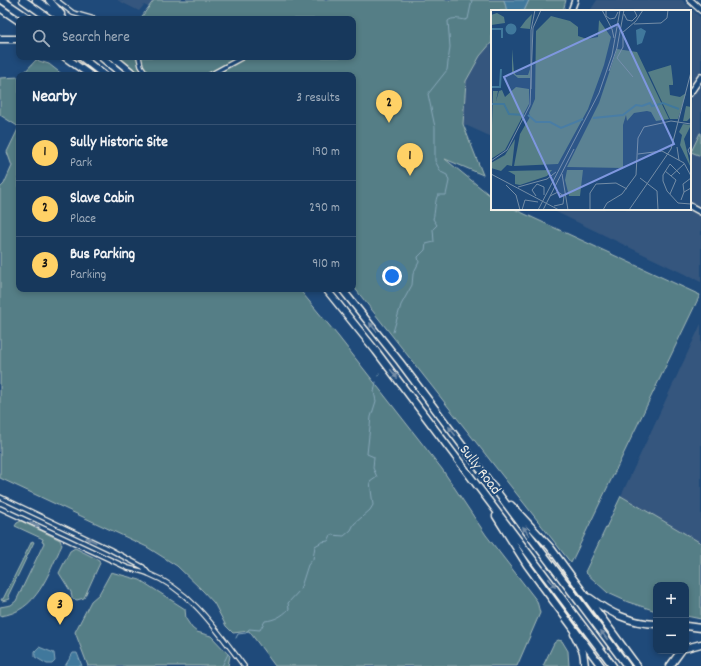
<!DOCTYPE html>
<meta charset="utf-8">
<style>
:root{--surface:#17385c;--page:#203f62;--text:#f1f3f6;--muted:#9eacbb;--line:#365272;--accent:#ffd166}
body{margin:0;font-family:Dekko,sans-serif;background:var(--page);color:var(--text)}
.controls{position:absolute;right:12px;bottom:12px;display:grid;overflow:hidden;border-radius:8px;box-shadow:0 2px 6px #0003}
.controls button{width:36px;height:36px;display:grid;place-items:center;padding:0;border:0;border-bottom:1px solid var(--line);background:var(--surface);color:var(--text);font:20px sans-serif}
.you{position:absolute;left:392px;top:276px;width:14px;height:14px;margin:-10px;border:3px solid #fff;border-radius:50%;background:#1a73e8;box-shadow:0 0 0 6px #1a73e833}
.badge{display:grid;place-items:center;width:26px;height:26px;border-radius:50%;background:var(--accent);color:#111;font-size:13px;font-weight:700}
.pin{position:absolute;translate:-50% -33px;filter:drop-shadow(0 1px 2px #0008)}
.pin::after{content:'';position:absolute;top:21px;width:14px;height:12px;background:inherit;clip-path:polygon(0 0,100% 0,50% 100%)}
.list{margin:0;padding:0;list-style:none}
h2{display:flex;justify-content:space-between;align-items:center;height:52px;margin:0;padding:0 16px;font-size:17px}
h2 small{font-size:13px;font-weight:400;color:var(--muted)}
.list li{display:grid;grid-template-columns:26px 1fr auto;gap:12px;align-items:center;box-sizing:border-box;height:56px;padding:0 16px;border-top:1px solid var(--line)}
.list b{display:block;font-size:15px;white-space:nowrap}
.list p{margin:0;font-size:13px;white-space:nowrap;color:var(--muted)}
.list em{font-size:13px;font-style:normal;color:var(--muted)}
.icon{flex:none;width:22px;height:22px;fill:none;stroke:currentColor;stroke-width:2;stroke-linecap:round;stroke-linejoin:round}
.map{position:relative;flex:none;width:701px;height:666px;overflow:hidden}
.search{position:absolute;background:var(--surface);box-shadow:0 2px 6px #0003;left:16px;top:16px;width:340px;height:44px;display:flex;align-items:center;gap:10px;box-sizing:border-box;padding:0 14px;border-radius:8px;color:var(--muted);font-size:15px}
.panel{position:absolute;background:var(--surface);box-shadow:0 2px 6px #0003;left:16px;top:72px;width:340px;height:220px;border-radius:8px}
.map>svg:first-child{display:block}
</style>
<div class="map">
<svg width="701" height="666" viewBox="0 0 701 666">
<rect width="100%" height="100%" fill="#1f4a7a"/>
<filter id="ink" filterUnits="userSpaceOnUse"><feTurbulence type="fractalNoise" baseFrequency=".025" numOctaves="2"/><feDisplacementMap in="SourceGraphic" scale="8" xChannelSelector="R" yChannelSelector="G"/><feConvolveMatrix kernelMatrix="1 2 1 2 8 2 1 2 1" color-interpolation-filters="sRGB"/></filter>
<g filter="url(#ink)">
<path fill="#35567e" d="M117 0H154L148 7 144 5 139 11Z
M597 0H682L701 18V282L550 209H690V11H590Z
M492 42V137L463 124 466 81 480 56Z
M701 324V543L621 496Z"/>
<path fill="#557e86" stroke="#a4b8b7" d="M154 0H504L507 11H492V42L480 56 466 81 463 124 483 175 445 159 492 197V209H514L700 295 571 563 353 286V75H138L119 59 120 57H353V19H140Z
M529 0H566L563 11H524Z
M36 60 49 64 63 75H22Z
M19 77V289H299L338 336 442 469 486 535 537 601 540 613 517 666H275L249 631 233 633 226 626 214 603 203 591 177 566 147 547 0 478V188L4 184 12 166 7 152 19 127 0 115V78Z
M700 133H701V156L691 152Z
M621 496 701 543V619L686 616V585H656V611L628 602 608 593 585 572Z
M21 521 60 540 62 545C48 574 37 612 0 616V607L11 605 16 601 44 543 42 542 43 539 15 526 17 523Z
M32 541 34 542 8 596 10 599 2 601 1 599H3Z
M75 548 99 560 100 563 84 598 77 600 72 598 71 592 59 573 70 551Z
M111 572 140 580 185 609 186 619 192 628 197 632 211 636 230 656 228 666H88L75 632 91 601 99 594Z
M558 640 562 641 568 651 569 666H543L554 643Z"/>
<path fill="#40789c" stroke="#88a8ba" d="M504 0H529L524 11H507Z
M39 647 54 653 55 661 52 664H47L35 657V651Z
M73 653H77L82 666H65Z"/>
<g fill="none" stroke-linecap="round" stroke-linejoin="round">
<path stroke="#88a8ba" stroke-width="1" d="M393 332 401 305 412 285 413 274 419 262 418 257 425 250 426 244 434 242 433 229 437 225 433 219C435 213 435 199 438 195H446L449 181 447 175 441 172 435 161V127L428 94 447 70 450 47 448 21C452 17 460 19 465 20L468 19 472 0
M378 376 379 373
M236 638 238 634 246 633 249 629 260 630 265 621C275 620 282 616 289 609L288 603 300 590 308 565 313 559 315 546 322 542 328 541 331 535 344 536 351 530 354 524 370 510 373 505 370 482 377 477 373 468 374 457 367 454 371 417 376 401 374 392 376 382
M222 666 228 654"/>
<defs>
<path id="street" d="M56 0 73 13 94 19
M139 57 141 66 147 75
M210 75 243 57
M0 497 109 549 143 567 148 573
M0 508 128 568C135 570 143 571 149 574 191 590 218 632 244 666"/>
<path id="secondary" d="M571 11 575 0
M690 93 701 77
M690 206 701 212"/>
<path id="primary" d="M690 0 701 10"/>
<path id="highway" d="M2 0 30 19
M23 0 50 19
M36 0 63 19
M49 0 61 14
M0 8 19 21
M0 39H19
M65 57 90 75
M81 57 104 75
M101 57 123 75
M113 57 135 75
M326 289 376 351 613 666
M342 289 400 362 627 666
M511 505 550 547 637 666
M496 516 527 565 601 666
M590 598C610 613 630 623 656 624
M686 626 701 628
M574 634 583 652 585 666
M686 648 701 644
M670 666 681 651"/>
</defs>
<use href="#street" stroke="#f4f1e8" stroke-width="6"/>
<use href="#secondary" stroke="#f4f1e8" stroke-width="8"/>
<use href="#primary" stroke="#f4f1e8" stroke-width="8"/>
<use href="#highway" stroke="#f4f1e8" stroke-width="9"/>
<use href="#street" stroke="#1f4a7a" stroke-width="3.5"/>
<use href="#secondary" stroke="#1f4a7a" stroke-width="5"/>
<use href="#primary" stroke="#1f4a7a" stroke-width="5.5"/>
<use href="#highway" stroke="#1f4a7a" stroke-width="6"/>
</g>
<defs><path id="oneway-solid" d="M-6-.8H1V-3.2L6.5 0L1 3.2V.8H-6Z"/></defs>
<g fill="#748da6">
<use href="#oneway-solid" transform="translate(373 327) rotate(-128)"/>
<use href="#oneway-solid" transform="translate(394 374) rotate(53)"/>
<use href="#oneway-solid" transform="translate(452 431) rotate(-127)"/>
<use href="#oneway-solid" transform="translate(35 525) rotate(25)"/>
<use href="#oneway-solid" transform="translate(526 531) rotate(-127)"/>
<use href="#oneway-solid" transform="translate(91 540) rotate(-154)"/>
<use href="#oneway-solid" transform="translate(552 583) rotate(53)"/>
<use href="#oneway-solid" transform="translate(604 635) rotate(-127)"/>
</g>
</g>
<g text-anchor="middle" stroke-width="4" stroke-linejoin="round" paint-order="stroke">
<g font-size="15" fill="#f4f1e8" stroke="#1f4a7a">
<text transform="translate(481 469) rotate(53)" y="5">Sully Road</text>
</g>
</g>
<g transform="translate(491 10)">
<rect width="200" height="200" fill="#1f4a7a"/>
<path d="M6 3 13 7 14 13 0 15V5ZM41 4 39 19 29 18 35 10ZM60 6 79 11 87 17V26L96 29 107 27 108 10 120 27 113 55 97 99 67 154 23 156 29 124 39 107 38 103 44 89 45 21ZM21 39 23 62 25 65H37L39 59V68H27L21 63ZM126 39 146 42 178 109 165 111 160 102 156 101 143 103 136 111 135 105 132 115V158L76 157 108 93ZM180 55 182 72V75H178L179 85 189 87 195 83 187 109H179L157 62ZM25 77 38 79V94L14 140 0 149 2 81H7L5 91 8 81 11 80 14 87ZM195 96 200 97V107L196 111H192ZM192 114 200 115 193 129 200 158 189 135 191 125 188 122ZM24 129 21 156 16 155 10 161 0 158V153L14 145ZM61 160 56 166 29 175 24 174V165L17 161ZM76 160H92L89 186H78L74 170Z" fill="#557e86"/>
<path d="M14.5 19a5.5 5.5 0 1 1 11 0a5.5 5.5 0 1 1-11 0ZM150 18 155 21 151 33 146 35 145 20Z" fill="#40789c"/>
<path fill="none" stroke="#40789c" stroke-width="2" d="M0 19H11V28M0 77H9L10 59M0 94H13L18 104 33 105M37 105 45 112H59L70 118 92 109M102 108 132 105 145 95 151 96 159 93 161 96 172 93 188 99"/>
<path fill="none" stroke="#748da6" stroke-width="1" d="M111 0 121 19 123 28M115 0V6L119 9 124 8 127 2M166 0H182M133 4 136 10 141 11 146 6 143 0M143 14 170 13 176 8 177 0M131 23 145 11 152 0M132 23V37L126 48 142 67M118 61 126 38 133 0M40 79V20L44 0M200 136 197 140 200 147M186 137 188 150M147 144 171 141 193 153 200 166M0 151 16 140 39 95 42 18 50 0M174 161 185 170 179 184M0 164 68 200M71 164 77 200M189 164 179 154 172 165V171L176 181 187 193 200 194M180 166 193 154M149 168 166 181 167 200M15 175 25 185 29 200M27 177 56 169 65 162M193 182 192 174 200 168M45 186 41 180 46 174 53 177V185M59 186 67 182 73 186 72 194 63 196M190 190 193 182 200 178M31 200 34 190 47 192M47 200 108 83 121 45 129 0M52 200 83 139M99 200V183L105 174 125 173 136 179M112 200 116 193 131 184 145 165 147 128 153 117 180 111 200 114M138 200 180 139 200 62"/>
<path fill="#7e97df" fill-opacity="0.15" stroke="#7e97df" stroke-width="2" d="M127 14 183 134 69 187 13 67Z"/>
<rect width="200" height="200" fill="none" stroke="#f4f1e8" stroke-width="2"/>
</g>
</svg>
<div class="controls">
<button>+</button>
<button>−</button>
</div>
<div class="you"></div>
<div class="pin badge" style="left:410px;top:176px">1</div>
<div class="pin badge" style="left:389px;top:123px">2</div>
<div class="pin badge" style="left:60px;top:625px">3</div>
<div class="search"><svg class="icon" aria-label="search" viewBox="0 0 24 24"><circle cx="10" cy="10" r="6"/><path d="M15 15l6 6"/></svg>Search here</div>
<section class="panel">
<h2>Nearby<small>3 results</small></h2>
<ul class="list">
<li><span class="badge">1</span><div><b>Sully Historic Site</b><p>Park</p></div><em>190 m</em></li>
<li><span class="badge">2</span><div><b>Slave Cabin</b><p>Place</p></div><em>290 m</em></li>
<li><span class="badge">3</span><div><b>Bus Parking</b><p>Parking</p></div><em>910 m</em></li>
</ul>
</section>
</div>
